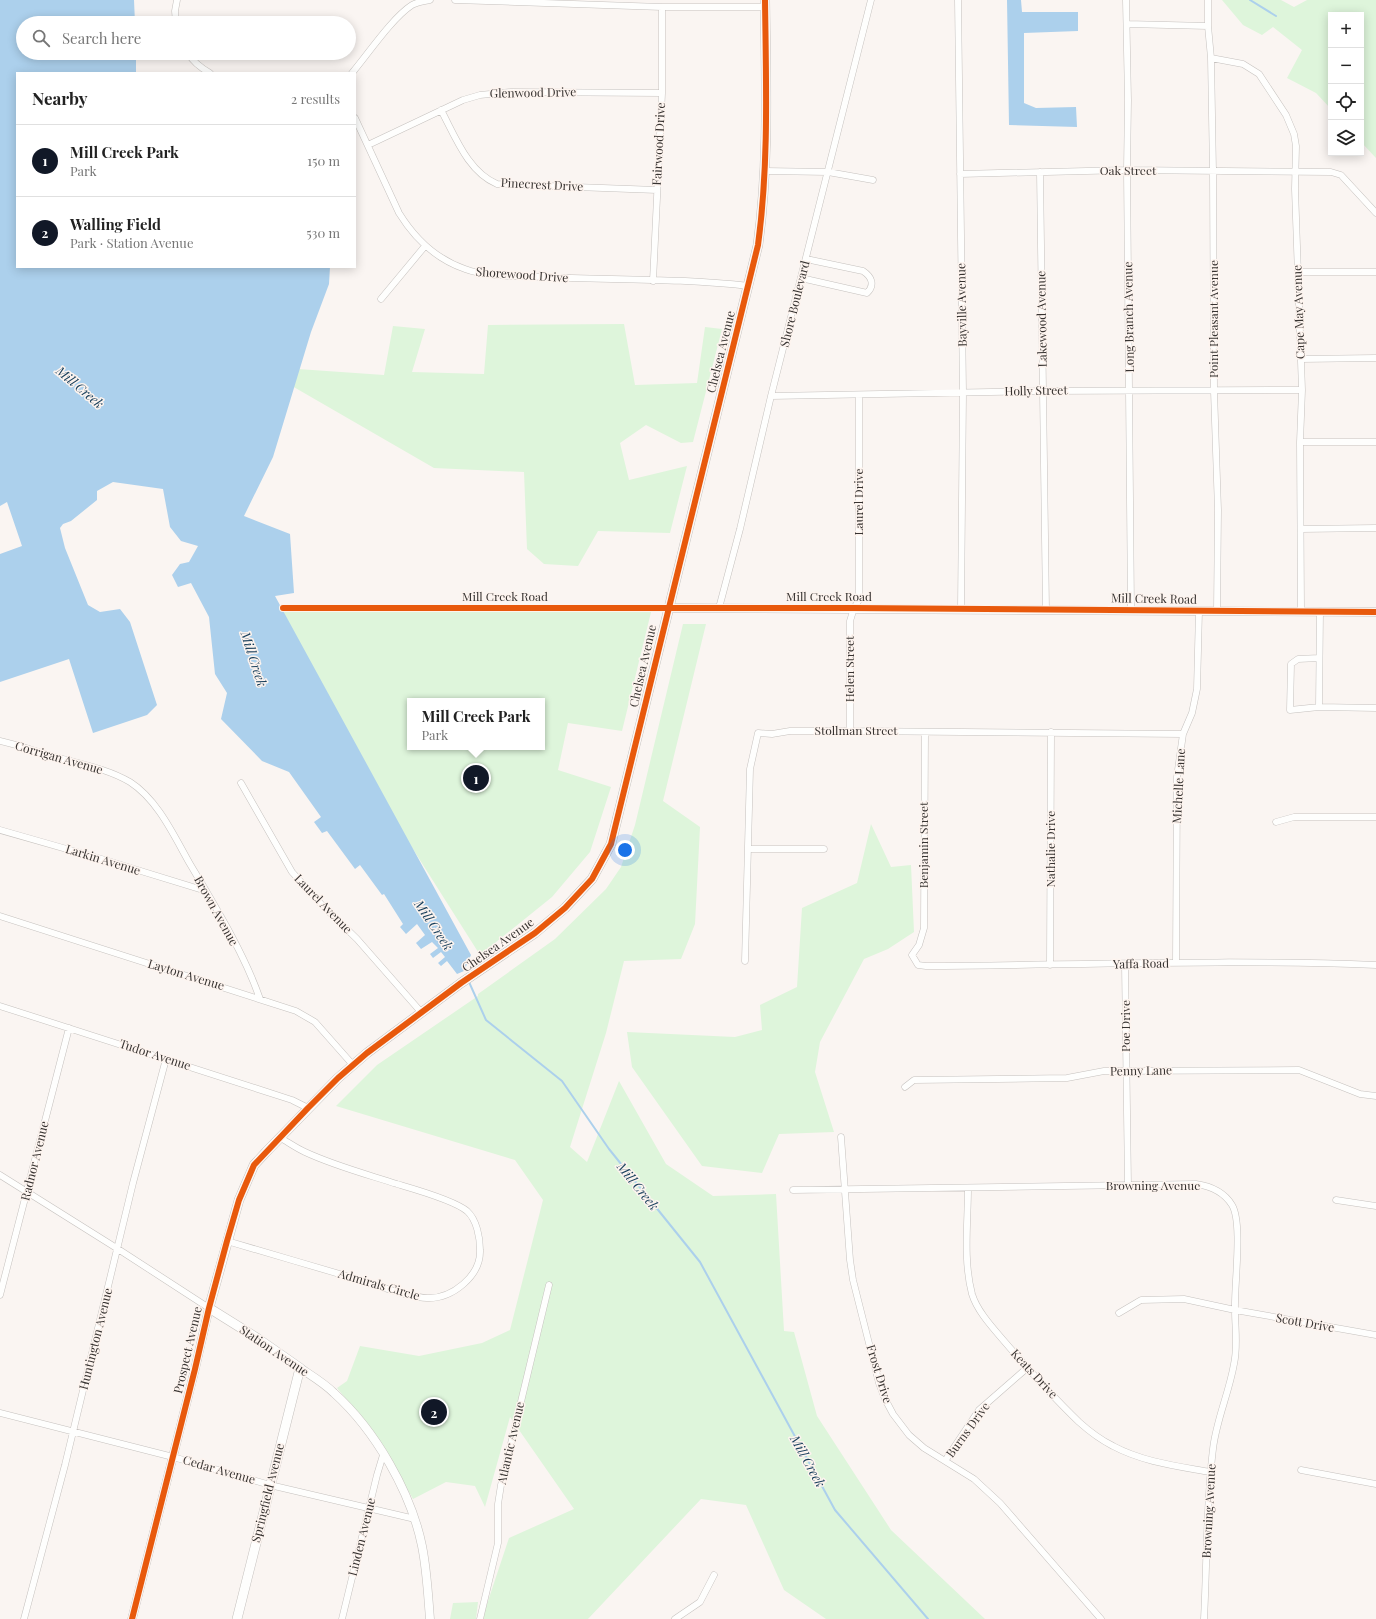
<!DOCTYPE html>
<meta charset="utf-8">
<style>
:root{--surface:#fff;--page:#f2f2f2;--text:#222;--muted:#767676;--line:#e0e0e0;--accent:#111827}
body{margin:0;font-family:"Playfair Display",serif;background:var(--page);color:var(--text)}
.controls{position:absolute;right:12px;top:12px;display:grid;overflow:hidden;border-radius:0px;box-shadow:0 2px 10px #0003}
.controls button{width:36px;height:36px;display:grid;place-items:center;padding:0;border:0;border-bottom:1px solid var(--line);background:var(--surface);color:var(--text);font:20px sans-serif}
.you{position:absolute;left:625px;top:850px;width:14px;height:14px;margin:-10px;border:3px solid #fff;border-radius:50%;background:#1a73e8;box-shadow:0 0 0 6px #1a73e833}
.badge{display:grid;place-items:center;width:26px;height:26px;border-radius:50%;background:var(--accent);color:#fff;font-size:13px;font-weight:700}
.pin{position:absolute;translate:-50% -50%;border:2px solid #fff;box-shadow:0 1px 4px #0006}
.popup{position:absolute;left:407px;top:698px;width:138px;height:52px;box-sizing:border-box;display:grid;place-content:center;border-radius:0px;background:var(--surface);filter:drop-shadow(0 1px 3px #0005);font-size:13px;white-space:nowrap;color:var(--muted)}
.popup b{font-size:15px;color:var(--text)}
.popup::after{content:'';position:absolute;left:50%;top:100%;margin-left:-8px;border:8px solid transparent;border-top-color:var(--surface)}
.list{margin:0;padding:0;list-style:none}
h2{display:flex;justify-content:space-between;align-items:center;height:52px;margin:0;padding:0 16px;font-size:17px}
h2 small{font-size:13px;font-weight:400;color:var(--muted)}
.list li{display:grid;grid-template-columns:26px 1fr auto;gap:12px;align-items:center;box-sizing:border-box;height:72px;padding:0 16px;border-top:1px solid var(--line)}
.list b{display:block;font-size:15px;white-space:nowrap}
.list p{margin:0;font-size:13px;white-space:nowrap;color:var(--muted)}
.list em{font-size:13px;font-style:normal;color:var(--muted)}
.icon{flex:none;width:22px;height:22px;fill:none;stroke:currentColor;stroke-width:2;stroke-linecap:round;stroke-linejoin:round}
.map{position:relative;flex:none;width:1376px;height:1619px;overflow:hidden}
.search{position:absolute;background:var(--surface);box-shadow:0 2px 10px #0003;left:16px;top:16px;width:340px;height:44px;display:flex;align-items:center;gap:10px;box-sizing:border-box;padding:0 14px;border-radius:22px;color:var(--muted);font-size:15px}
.panel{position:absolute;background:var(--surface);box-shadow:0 2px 10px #0003;left:16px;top:72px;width:340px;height:196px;border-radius:0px}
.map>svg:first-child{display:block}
</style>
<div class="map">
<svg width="1376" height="1619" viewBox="0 0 1376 1619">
<rect width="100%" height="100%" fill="#faf5f2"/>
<path fill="#def5db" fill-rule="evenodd" d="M1222 0H1281L1294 7 1307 0H1376V158L1361 142V15H1331V109L1316 93 1287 78 1302 50 1273 27 1262 35 1243 25Z
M624 324 635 385 697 383 705 327 722 329 693 442 681 443 646 425 620 443 629 480 687 466 670 533 598 531 578 566 544 564 527 549 524 472 434 468 292 386 298 369 384 375 393 326 425 329 412 372 484 374 488 325Z
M653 604 622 731 568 723 558 770 611 787 590 852 552 897 480 955 313 691 276 606ZM410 701H542V747H410Z
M683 624H706L663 801 700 827 695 924 681 959 624 961 606 1033 570 1147 587 1162 619 1081 666 1164 713 1196 776 1194 784 1331 794 1332 817 1416 891 1530 985 1619H826L784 1590 746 1505 701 1499 588 1619H482L509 1538 574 1509 510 1417 485 1507 475 1486 446 1482 413 1499 377 1437 337 1388 347 1381 360 1346 419 1356 482 1343 510 1330 543 1200 515 1160 336 1106 377 1065 478 996V994L555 939 606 889 621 867 635 825Z
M871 824 891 867 911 865 914 932 888 949 864 959 820 1042 815 1072 834 1132 779 1134 762 1173 702 1166 632 1067 627 1032 735 1037 762 1030 760 1005 797 987 802 908 857 883Z
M478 1602 476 1619H450L453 1603Z"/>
<path fill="#acd0ec" d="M0 0H134L135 23H23V53H136V73H17V267H330L329 284 311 332 273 457 244 516 290 534 294 593 275 596 471 955 464 971 457 974 447 961 441 966 438 963 445 957 441 952 433 958 430 954 438 948 432 942 421 949 416 943 425 935 417 924 406 934 400 927 403 924 384 894 382 895 360 865 355 869 327 831 322 833 314 822 321 817 289 772 262 761 221 719 227 693 215 674 209 617 191 583 178 587 172 575 180 564 189 562 198 546 181 541 170 527 163 489 113 482 97 491V500L71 521 63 524 60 528 65 548 88 605 100 612 120 609 130 622 157 705 147 715 93 733 69 659 0 682V554L22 546 7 502 0 506Z
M1007 0H1021L1022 12H1078V31L1024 33V103L1036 108 1076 107 1077 127 1009 125Z"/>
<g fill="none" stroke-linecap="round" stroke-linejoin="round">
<path stroke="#acd0ec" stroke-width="2" d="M1250 0 1276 16
M469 982 486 1020 562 1081 609 1149 700 1262 835 1510 928 1619"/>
<defs>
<path id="minor" d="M455 0 662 7H765
M958 0 963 393 961 609
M1126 0 1128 100 1127 170 1131 610
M1208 0V26L1211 58 1213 172 1214 391 1218 510 1217 611
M176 23 175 11 177 0
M1127 24 1208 26
M188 53C193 62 201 68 210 73
M1211 58 1243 64 1259 74 1286 115 1294 134 1296 146 1295 189 1302 390 1300 442 1301 611
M352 73C368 54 392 18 412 5 417 2 424 1 430 0
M441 110C455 136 468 172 497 184L657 190
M355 118 399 213C415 239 436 259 465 269 486 277 520 276 543 277 612 280 681 278 749 286
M368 145 463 100 480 95 511 92 662 93
M765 171 828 172 873 180
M1040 172 1046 610
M960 174 1127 170 1331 172 1341 175 1376 213
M1298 272H1376
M801 278 867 293C875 285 872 277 863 271L806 259
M653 281 662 93V7
M381 299 425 246
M1301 359 1376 358
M771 396 1044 391 1302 390
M1300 442H1376
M1301 529 1376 528
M283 608H668
M719 608 740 529 771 396 871 0
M1319 658 1298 659 1291 664 1290 710 1319 707 1376 708
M1319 707 1320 611
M850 731V621L854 608 859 600V395
M925 732 924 928 919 945 912 955 918 965 926 966C1076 965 1226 959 1376 965
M0 741C18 745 35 751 52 756 79 764 106 768 130 782 158 800 174 836 190 864 215 906 244 953 260 999
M241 783 292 872 322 905 357 939 421 1012
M1276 822 1294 817H1376
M0 830 105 860 206 891
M749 849H824
M0 916 296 1011 315 1022 353 1065
M745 961 750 769 758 733 772 734 790 731H850L1183 734
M1176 963 1177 777 1183 734 1192 713 1197 689 1199 611
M1125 964 1128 1185
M1050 965 1051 732
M0 1006 292 1100 308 1108
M905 1087 914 1080 1067 1078 1104 1071 1299 1070 1360 1094 1376 1096
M841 1137 850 1260 853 1280 879 1383 885 1399 893 1414 909 1435 924 1448 974 1479 1000 1503 1101 1619
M0 1175 118 1249 209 1308
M968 1188C968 1222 963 1260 972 1294 977 1311 993 1328 1004 1341 1028 1369 1052 1396 1079 1422 1089 1431 1101 1440 1113 1446 1143 1462 1177 1466 1210 1472
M793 1190 1196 1184C1210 1186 1224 1192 1232 1205 1243 1223 1234 1286 1235 1310 1235 1328 1238 1346 1234 1364 1229 1393 1216 1421 1213 1449 1206 1505 1207 1563 1204 1619
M1336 1200 1376 1206
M227 1241C271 1254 316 1267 360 1280 379 1286 408 1297 427 1298 452 1299 481 1276 480 1250 480 1238 477 1220 467 1211 454 1200 414 1189 397 1184 366 1174 335 1166 305 1152 296 1148 288 1142 279 1137
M0 1295 69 1028
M1119 1313 1141 1300 1184 1299 1235 1310 1376 1335
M0 1413 173 1457 270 1485 415 1519
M945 1461 979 1410 1027 1368
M1301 1470 1376 1484
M24 1619 65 1465 133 1183 166 1059
M342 1619 377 1475 383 1455
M480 1619 498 1543V1504L501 1485 549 1285
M675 1619 700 1602 714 1575"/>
<path id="tertiary" d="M668 608 1376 612
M300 1368C312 1376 324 1383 334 1393 375 1430 411 1492 422 1546 427 1571 428 1595 430 1619
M132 1619 195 1369 209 1308"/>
<path id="secondary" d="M237 1619 300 1368 257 1338 209 1308 239 1200 254 1165 266 1152 338 1078 367 1053 461 983 535 933 565 908 592 879 611 844 758 245C769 164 766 82 765 0"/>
</defs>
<use href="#minor" stroke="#c5c1be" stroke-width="7"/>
<use href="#tertiary" stroke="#c5c1be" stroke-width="9"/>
<use href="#secondary" stroke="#c5c1be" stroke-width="10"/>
<use href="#minor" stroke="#fefefd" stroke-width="6"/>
<use href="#tertiary" stroke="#fefefd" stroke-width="8"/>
<use href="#secondary" stroke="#fefefd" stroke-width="9"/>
<defs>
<path id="cycleway" d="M283 608H854L1376 612
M132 1619 195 1369 209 1308 227 1241 239 1200 254 1165 308 1108 338 1078 367 1053 461 983 535 933 565 908 592 879 611 844 758 245C769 164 766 82 765 0"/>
</defs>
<use href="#cycleway" stroke="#fdf4ef" stroke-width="8"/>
<use href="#cycleway" stroke="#e8590c" stroke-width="6"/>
</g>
<g text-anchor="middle" stroke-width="3" stroke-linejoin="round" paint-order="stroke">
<g font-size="12" fill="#373331" stroke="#fdf4ef">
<text transform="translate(533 93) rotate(-1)" y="4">Glenwood Drive</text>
<text transform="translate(659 144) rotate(-87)" y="4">Fairwood Drive</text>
<text x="1128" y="175">Oak Street</text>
<text transform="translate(542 185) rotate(3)" y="4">Pinecrest Drive</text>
<text transform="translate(522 275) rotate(4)" y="4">Shorewood Drive</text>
<text transform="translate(795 304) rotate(-76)" y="4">Shore Boulevard</text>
<text transform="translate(962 305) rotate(-91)" y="4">Bayville Avenue</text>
<text transform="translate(1299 312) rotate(-92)" y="4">Cape May Avenue</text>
<text transform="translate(1129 317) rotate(-91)" y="4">Long Branch Avenue</text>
<text transform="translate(1042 319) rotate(-91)" y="4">Lakewood Avenue</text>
<text transform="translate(1214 319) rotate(-90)" y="4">Point Pleasant Avenue</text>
<text transform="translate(721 352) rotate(-76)" y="4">Chelsea Avenue</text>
<text transform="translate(1036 391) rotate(-1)" y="4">Holly Street</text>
<text transform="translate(859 502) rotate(-90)" y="4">Laurel Drive</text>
<text x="505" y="601">Mill Creek Road</text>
<text x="829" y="601">Mill Creek Road</text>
<text transform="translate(1154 599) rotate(1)" y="4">Mill Creek Road</text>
<text transform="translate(643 666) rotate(-77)" y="4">Chelsea Avenue</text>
<text transform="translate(850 669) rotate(-90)" y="4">Helen Street</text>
<text x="856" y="735">Stollman Street</text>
<text transform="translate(59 758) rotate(16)" y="4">Corrigan Avenue</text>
<text transform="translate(1179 786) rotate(-87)" y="4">Michelle Lane</text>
<text transform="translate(924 845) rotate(-90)" y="4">Benjamin Street</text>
<text transform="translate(1051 849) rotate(-90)" y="4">Nathalie Drive</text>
<text transform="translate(103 860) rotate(17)" y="4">Larkin Avenue</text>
<text transform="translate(323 904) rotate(46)" y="4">Laurel Avenue</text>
<text transform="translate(216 911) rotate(61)" y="4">Brown Avenue</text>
<text transform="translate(498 945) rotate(-35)" y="4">Chelsea Avenue</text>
<text transform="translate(1141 964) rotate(-1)" y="4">Yaffa Road</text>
<text transform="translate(186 975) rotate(17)" y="4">Layton Avenue</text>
<text transform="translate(1126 1026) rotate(-90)" y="4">Poe Drive</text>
<text transform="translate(155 1055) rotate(18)" y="4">Tudor Avenue</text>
<text transform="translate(1141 1071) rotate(-1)" y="4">Penny Lane</text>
<text transform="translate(35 1161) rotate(-76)" y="4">Radnor Avenue</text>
<text x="1153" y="1190">Browning Avenue</text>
<text transform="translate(379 1285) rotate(16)" y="4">Admirals Circle</text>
<text transform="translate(1305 1323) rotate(10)" y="4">Scott Drive</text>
<text transform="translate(96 1339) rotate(-76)" y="4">Huntington Avenue</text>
<text transform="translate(188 1350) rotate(-77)" y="4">Prospect Avenue</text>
<text transform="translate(274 1351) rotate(34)" y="4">Station Avenue</text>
<text transform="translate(879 1374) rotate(73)" y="4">Frost Drive</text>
<text transform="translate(1034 1374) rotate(47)" y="4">Keats Drive</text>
<text transform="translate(968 1430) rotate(-54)" y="4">Burns Drive</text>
<text transform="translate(511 1443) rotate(-77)" y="4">Atlantic Avenue</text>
<text transform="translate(219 1470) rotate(16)" y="4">Cedar Avenue</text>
<text transform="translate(268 1493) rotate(-76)" y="4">Springfield Avenue</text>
<text transform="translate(1209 1511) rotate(-87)" y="4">Browning Avenue</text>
<text transform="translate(362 1537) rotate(-76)" y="4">Linden Avenue</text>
</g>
<g font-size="13" font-style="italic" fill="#153d5a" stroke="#fdf4ef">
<text transform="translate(80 387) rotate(40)" y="5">Mill Creek</text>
<text transform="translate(254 659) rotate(72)" y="5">Mill Creek</text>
<text transform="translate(434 925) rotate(56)" y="5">Mill Creek</text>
<text transform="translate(638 1186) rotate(51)" y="5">Mill Creek</text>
<text transform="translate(808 1461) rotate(61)" y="5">Mill Creek</text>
</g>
</g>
</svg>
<div class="controls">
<button>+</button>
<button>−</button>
<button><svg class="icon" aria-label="locate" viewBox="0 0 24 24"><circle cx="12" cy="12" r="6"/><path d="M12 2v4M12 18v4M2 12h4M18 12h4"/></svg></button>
<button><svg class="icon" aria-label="layers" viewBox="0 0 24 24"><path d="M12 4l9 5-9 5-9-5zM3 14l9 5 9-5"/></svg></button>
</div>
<div class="you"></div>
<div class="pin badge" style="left:476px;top:778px">1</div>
<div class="popup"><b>Mill Creek Park</b>Park</div>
<div class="pin badge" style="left:434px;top:1412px">2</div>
<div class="search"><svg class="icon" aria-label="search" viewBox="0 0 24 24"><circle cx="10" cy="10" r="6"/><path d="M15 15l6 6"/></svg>Search here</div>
<section class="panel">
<h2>Nearby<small>2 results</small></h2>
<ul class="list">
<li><span class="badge">1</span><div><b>Mill Creek Park</b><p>Park</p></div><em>150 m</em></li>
<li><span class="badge">2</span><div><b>Walling Field</b><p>Park · Station Avenue</p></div><em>530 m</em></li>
</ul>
</section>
</div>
